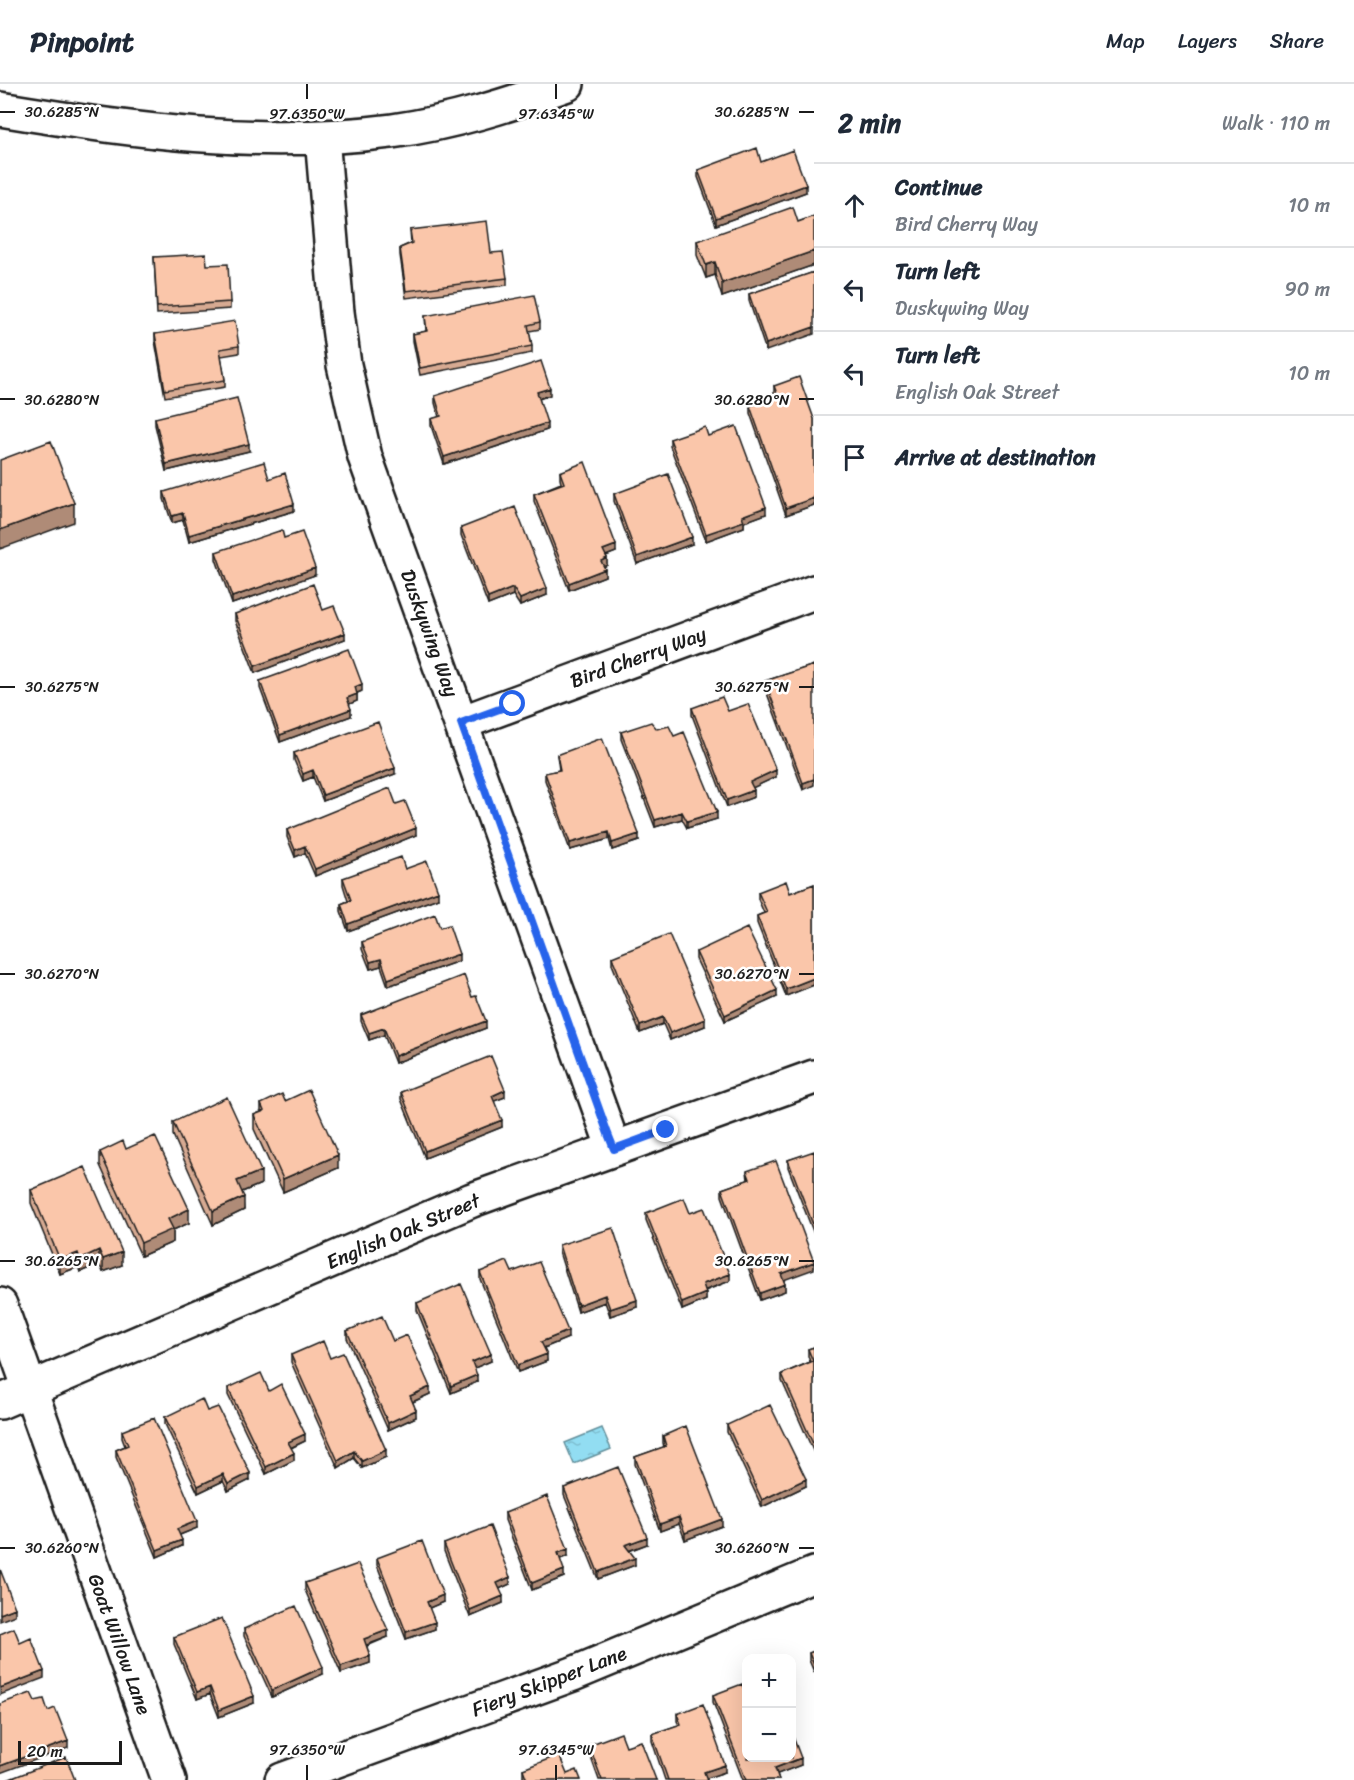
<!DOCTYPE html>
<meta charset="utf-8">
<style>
:root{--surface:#fff;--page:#f6f6f7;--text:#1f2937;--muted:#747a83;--line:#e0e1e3}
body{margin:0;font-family:Sriracha,sans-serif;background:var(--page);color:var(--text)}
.controls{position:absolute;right:18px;bottom:18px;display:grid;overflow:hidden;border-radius:12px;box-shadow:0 6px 24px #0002}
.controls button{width:54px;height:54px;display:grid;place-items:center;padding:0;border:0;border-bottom:2px solid var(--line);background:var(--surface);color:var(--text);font:30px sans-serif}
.scale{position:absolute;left:18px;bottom:15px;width:104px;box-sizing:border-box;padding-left:6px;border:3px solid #1c1c1c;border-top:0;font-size:16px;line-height:21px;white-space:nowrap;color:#1c1c1c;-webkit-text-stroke:4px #fff;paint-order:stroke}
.stop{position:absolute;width:18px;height:18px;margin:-14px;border:4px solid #2563eb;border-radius:50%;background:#fff}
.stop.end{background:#2563eb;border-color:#fff;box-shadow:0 2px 6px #0008}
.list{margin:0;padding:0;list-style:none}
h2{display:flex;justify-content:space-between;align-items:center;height:78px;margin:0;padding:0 24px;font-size:26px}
h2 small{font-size:20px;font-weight:400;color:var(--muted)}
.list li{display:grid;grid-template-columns:39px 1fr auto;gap:18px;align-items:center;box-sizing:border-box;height:84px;padding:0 24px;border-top:2px solid var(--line)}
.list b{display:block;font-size:22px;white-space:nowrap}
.list p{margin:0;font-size:20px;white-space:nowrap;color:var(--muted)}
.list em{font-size:20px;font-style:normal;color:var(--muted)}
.icon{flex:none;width:33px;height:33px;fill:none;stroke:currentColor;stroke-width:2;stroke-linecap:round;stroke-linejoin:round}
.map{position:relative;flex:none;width:814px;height:1696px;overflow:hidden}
header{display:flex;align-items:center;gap:36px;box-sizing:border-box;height:84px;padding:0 30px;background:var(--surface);border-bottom:2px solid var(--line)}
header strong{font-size:28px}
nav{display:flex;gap:33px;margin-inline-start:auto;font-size:21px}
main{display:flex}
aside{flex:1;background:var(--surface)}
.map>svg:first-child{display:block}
</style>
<header>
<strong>Pinpoint</strong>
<nav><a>Map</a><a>Layers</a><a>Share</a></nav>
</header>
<main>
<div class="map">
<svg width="814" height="1696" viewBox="0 0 814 1696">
<defs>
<pattern id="water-ripples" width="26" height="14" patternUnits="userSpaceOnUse" patternTransform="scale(1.5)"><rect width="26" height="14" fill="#92ddf2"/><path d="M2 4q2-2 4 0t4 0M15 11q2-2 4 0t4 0" fill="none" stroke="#7dbdcf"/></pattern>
</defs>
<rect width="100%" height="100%" fill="#fff"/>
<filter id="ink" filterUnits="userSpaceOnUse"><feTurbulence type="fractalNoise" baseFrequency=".0167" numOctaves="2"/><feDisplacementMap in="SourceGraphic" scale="12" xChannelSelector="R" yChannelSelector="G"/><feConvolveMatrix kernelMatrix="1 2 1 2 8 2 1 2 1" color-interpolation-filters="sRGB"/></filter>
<g filter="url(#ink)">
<path fill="url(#water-ripples)" stroke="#63909c" stroke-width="1.5" d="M602 1344 611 1365 574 1380 565 1359Z"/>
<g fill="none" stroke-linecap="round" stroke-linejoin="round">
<defs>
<path id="minor" d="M0 25C132 47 259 64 392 47 452 39 511 20 567 0
M322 53 337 228 344 281 365 373 614 1065
M461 639 814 508
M0 1221 169 1696
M0 1318 472 1116 814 993
M282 1696 573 1590 814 1490"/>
</defs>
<use href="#minor" stroke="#1c1c1c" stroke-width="38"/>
<use href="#minor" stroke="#fff" stroke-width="33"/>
</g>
<path fill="#d7aa92" stroke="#1c1c1c" stroke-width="1.5" d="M761 78 806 108 716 141 698 93V86Z
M814 132V181L722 213 715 191 706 194 697 171V157L798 138Z
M410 146 491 169 507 194V201L406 214 400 171V164L411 159Z
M154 173 207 181 230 218V225L157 230Z
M814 188 766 267 749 217V210Z
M425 232 540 238V245L529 247 532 262V269L420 291 413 257V250L426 247Z
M155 250 239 262V269L221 272 225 296V303L165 313 155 257Z
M774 302 814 335V421L786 431 750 329V322L776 313 774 309Z
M550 311 539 315 547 346 444 380 431 342V335L439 333 435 319V312Z
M155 334 249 367 166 387 155 341Z
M708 352 766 430 744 438V443L706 457 670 362V355Z
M560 388 616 468 606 472 607 481 604 483 605 492 569 506 534 417V410L561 399 560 395Z
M269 395 294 427 189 458 183 436 172 439 164 415V408Z
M614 410 692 460 637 480 614 417Z
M461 444 547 511 520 522 513 511 488 521 461 451Z
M216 468 315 491 232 520 216 475Z
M323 526 345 555 255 589 235 537V530Z
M814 581 803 706 765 604V597Z
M260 597 362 607 357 609V617L349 620 351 632 280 658 260 604Z
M692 624 728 627 776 693 753 703 754 713 727 723 692 631Z
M621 648 717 735 687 744 682 735 655 743 621 655Z
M294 669 395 690 323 717 313 693 303 697 294 676Z
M557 671 639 757 612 766 609 755 570 766 545 696V689L559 686Z
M396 720 416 751 315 792 305 769 295 773 287 753V746Z
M405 785 438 814 348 847 341 827V820L348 817 343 801V794Z
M814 800V901L786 912 757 839V832L764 829 758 815V808L790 809Z
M440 844 459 877 388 902 381 882 370 885 362 865V858Z
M696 868 777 913 725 937 696 875Z
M612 873 705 942 670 956 663 940 640 949 612 880Z
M472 913 486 944 395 979 384 951 369 956 361 937V931Z
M401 1008 505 1013 494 1017 502 1043 425 1074 401 1015Z
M285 1017 338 1084 283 1108 254 1045V1031L261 1028V1020Z
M173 1038 261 1100 242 1108 244 1126 213 1141 173 1051Z
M126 1065 189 1139 173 1146V1158L141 1172 100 1081V1068Z
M814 1068V1150L788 1083V1076Z
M747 1087 784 1196 785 1207 760 1216 722 1112V1105L748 1096Z
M31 1106 122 1181 103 1188 99 1180 80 1188 78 1183 60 1190 31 1119Z
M646 1129H690L730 1197 705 1207 706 1216 682 1226 646 1136Z
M559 1161 637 1223 610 1232 605 1218 578 1228 559 1168Z
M480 1188 568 1254 544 1264 547 1277 518 1288 480 1195Z
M417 1219 491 1277 474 1284 477 1298 451 1309 417 1226Z
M347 1247 393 1257 430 1310 413 1318 416 1333 388 1346 347 1254Z
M814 1263V1369L782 1297V1290L810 1278 808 1272V1265Z
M291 1271 330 1274 386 1373 362 1384 354 1374 338 1384 291 1278Z
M228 1304 269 1307 305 1357 291 1364 294 1376 266 1390 228 1311Z
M165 1333 250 1396 228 1407 223 1397 198 1409 165 1340Z
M727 1341 806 1402 762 1423 727 1348Z
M122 1347 197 1444 180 1451 182 1462 157 1473 116 1373V1366L125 1362 122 1354Z
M663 1352 722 1442 685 1456 679 1440 660 1447 635 1380V1373L664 1363 663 1359Z
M564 1404 647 1460 629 1467 635 1481 598 1495 564 1411Z
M505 1429 568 1472 560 1475 564 1493 532 1506 505 1436Z
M444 1460 510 1500 499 1505 503 1519 470 1533 444 1467Z
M377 1474 443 1518 429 1524 435 1545 406 1555 377 1481Z
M305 1499 388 1553 367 1562 370 1579 341 1589 305 1506Z
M244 1545 323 1590 272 1613 244 1552Z
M174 1553 254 1619 219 1633 210 1610 197 1615 174 1560Z
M814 1567V1588L809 1576V1569Z
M744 1605 801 1681 777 1690 779 1696H743L713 1618V1611Z
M677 1630 725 1688 706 1694 707 1696H665L652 1657V1650L679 1641 677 1637Z
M589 1661 626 1662 656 1696H599L589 1668Z
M523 1685 567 1690 581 1696H524L523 1692Z"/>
<path fill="#af8b77" stroke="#1c1c1c" stroke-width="1.5" d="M806 101V108L716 141V134Z
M814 167V181L722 213V199Z
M715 178V191L706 194V181Z
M814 243V250L766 267V260Z
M550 304V311L537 315V308Z
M547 339V346L444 380V373Z
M249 360V367L166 387V380Z
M814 414V421L786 431V424Z
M74 419V438L0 465V446Z
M294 420V427L189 458V451Z
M766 423V430L744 438V443L706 457V450L742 432Z
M183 429V436L172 439V432Z
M692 453V460L637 480V473Z
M616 461V468L603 473V466Z
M607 474V481L601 484V477Z
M315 484V491L232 520V513Z
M605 485V492L569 506V499Z
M513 504V511L488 521V514Z
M547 504V511L520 522V515Z
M345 549V555L255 589V582Z
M362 600V607L355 610V603Z
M357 610V617L347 621V614Z
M351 625V632L280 658V651Z
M395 684V690L323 717V711Z
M313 686V693L303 697V690Z
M776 686V693L750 705V698Z
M814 695V701L803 706V699Z
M754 706V713L727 723V716Z
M682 728V735L655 743V736Z
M717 728V735L687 744V737Z
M416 744V751L315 792V785Z
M609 748V755L570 766V759Z
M639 750V757L612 766V759Z
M305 762V769L295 773V766Z
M438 807V814L348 847V840Z
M459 870V877L388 902V895Z
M381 875V882L370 885V878Z
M814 894V901L786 912V905Z
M777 906V913L725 937V931Z
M663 933V940L640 949V942Z
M705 935V942L670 956V949Z
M486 937V944L395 979V972Z
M384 944V951L369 956V949Z
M505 1006V1013L492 1018V1012Z
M502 1036V1043L425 1074V1067Z
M338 1071V1084L283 1108V1095Z
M261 1087V1100L237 1110V1097Z
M244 1113V1126L213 1141V1127Z
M189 1125V1139L173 1146V1158L141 1172V1159L168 1135Z
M99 1166V1180L80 1188V1175Z
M122 1168V1181L103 1188V1175Z
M78 1169V1183L60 1190V1176Z
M814 1178V1185L781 1197V1190Z
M730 1190V1197L703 1207V1200Z
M785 1200V1207L760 1216V1209Z
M706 1209V1216L682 1226V1219Z
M605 1211V1218L578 1228V1221Z
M637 1216V1223L610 1232V1225Z
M568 1247V1254L541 1265V1258Z
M491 1270V1277L472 1285V1278Z
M547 1270V1277L518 1288V1281Z
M477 1291V1298L451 1309V1302Z
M430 1303V1310L410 1319V1312Z
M416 1326V1333L388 1346V1339Z
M305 1350V1357L288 1365V1358Z
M386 1366V1373L362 1384V1377Z
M354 1367V1374L338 1384V1377Z
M294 1369V1376L266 1390V1383Z
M250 1389V1396L228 1407V1400Z
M223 1390V1397L198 1409V1402Z
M806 1395V1402L762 1423V1416Z
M679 1433V1440L660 1447V1440Z
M722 1435V1442L685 1456V1449Z
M197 1437V1444L177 1452V1445Z
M647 1453V1460L625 1468V1461Z
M182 1456V1462L157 1473V1466Z
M568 1465V1472L558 1476V1469Z
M635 1474V1481L598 1495V1488Z
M564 1486V1493L532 1506V1499Z
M510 1493V1500L497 1506V1499Z
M443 1511V1518L427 1525V1518Z
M503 1512V1519L470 1533V1526Z
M15 1524V1531L0 1537V1530Z
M435 1538V1545L406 1555V1548Z
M388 1546V1553L364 1562V1555Z
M370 1572V1579L341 1589V1582Z
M323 1583V1590L272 1613V1606Z
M44 1587V1594L0 1611V1604Z
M210 1603V1610L197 1615V1608Z
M254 1612V1619L219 1633V1626Z
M68 1657V1664L0 1689V1682Z
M801 1674V1681L775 1691V1684Z
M725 1681V1688L704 1695V1688Z"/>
<path fill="#fac6aa" stroke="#1c1c1c" stroke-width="1.5" d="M757 64 761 78 793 66 806 101 716 134 698 86Z
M793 123 798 138 814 132V167L722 199 715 178 706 181 697 157Z
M487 137 491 169 503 168 507 194 406 207 400 164 412 159 410 146Z
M206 170 207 181 228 180 230 218 157 223 154 173Z
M814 188V243L766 260 749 210Z
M534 211 540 238 528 241 532 262 420 284 413 250 427 247 425 232Z
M235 237 239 262 220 265 225 296 165 306 155 250Z
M541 277 550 304 537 308 547 339 444 373 431 335 441 332 435 312Z
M799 293 814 335V414L786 424 750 322 778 312 774 302Z
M237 314 249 360 166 380 155 334Z
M736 342 766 423 742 432 744 437 706 450 670 355 705 343 708 352Z
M51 357 74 419 0 446V376Z
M264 378 269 395 285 389 294 420 189 451 183 429 172 432 164 408Z
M585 378 616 461 603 466 607 474 601 477 605 485 569 499 534 410 564 399 560 388Z
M668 390 692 453 637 473 614 410Z
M515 423 547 504 520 515 513 504 488 514 461 444Z
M282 446 284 454 302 448 315 484 232 513 216 468Z
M313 500 323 526 334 522 345 549 255 582 235 530Z
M349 565 362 600 355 603 357 610 347 614 351 625 280 651 260 597Z
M814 581V695L803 699 765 597Z
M722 613 728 627 748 620 776 686 750 698 754 706 727 716 692 624Z
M378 638 395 684 323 711 313 686 303 690 294 669Z
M651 638 657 645 669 642 674 652 684 648 717 728 687 737 682 728 655 736 621 648Z
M602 654 639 750 612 759 609 748 570 759 545 689 560 686 557 671Z
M390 704 396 720 405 717 416 744 315 785 305 762 295 766 287 746Z
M401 773 405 785 427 777 438 807 348 840 341 820 351 816 343 794Z
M786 797 790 809 814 800V894L786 905 757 832 767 828 758 808Z
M435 830 440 844 449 841 459 870 388 895 381 875 370 878 362 858Z
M747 844 777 906 725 931 696 868Z
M669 850 705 935 670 949 663 933 640 942 612 873Z
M464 891 472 913 476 912 486 937 395 972 384 944 369 949 361 931Z
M491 972 505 1006 492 1012 502 1036 425 1067 401 1008Z
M309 1006 338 1071 283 1095 254 1031 264 1027 261 1020 282 1010 285 1017Z
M227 1013 261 1087 237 1097 244 1113 213 1127 173 1038Z
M155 1052 189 1125 168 1135 173 1145 141 1159 100 1068 123 1057 126 1065Z
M814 1067V1143L788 1076Z
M776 1077 814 1178 781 1190 785 1200 760 1209 722 1105 750 1095 747 1087Z
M85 1083 122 1168 103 1175 99 1166 80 1175 78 1169 60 1176 31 1106Z
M684 1114 690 1129 704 1124 730 1190 703 1200 706 1209 682 1219 646 1129Z
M613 1144 637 1216 610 1225 605 1211 578 1221 559 1161Z
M507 1177 512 1188 539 1178 568 1247 541 1258 547 1270 518 1281 480 1188Z
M461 1200 491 1270 472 1278 477 1291 451 1302 417 1219Z
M382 1232 393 1257 407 1251 430 1303 410 1312 416 1326 388 1339 347 1247Z
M323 1257 330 1274 343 1269 386 1366 362 1377 354 1367 338 1377 291 1271Z
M814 1263V1362L782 1290 813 1277 808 1265Z
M261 1289 269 1307 281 1300 305 1350 288 1358 294 1369 266 1383 228 1304Z
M202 1315 207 1327 218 1323 250 1389 228 1400 223 1390 198 1402 165 1333Z
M770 1321 806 1395 762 1416 727 1341Z
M154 1334 197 1437 177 1445 182 1456 157 1466 116 1366 128 1361 122 1347Z
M686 1342 722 1435 685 1449 679 1433 660 1440 635 1373 666 1362 663 1352Z
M618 1383 647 1453 625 1461 635 1474 598 1488 564 1404Z
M547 1412 568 1465 558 1469 564 1486 532 1499 505 1429Z
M490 1442 510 1493 497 1499 503 1512 470 1526 444 1460Z
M422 1457 443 1511 427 1518 435 1538 406 1548 377 1474Z
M358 1480 388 1546 364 1555 370 1572 341 1582 305 1499Z
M0 1485 15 1524 0 1530Z
M296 1522 323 1583 272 1606 244 1545Z
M222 1534 254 1612 219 1626 210 1603 197 1608 174 1553Z
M14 1544 20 1559 31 1554 44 1587 0 1604V1550Z
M814 1567V1581L809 1569Z
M742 1600 744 1605H747V1674H792V1650L801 1674 775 1684 779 1696H746L713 1611Z
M31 1609 35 1617 44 1615 48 1627 55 1624 68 1657 0 1682V1620Z
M703 1620 725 1681 704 1688 707 1696H668L652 1650 681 1640 677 1630Z
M621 1649 626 1662 641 1657 656 1696H602L589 1661Z
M559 1671 567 1690 577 1686 581 1696H527L523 1685Z
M66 1673 75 1696H7Z"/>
</g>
<g fill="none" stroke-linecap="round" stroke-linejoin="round" filter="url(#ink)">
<path stroke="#2563eb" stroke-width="8" d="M513 620 461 639 608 1050 614 1065 666 1046"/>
</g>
<path fill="none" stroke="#1c1c1c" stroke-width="2" d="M307 0V15M556 0V15M0 28H15M799 28H814M0 315H15M799 315H814M0 603H15M799 603H814M0 890H15M799 890H814M0 1177H15M799 1177H814M0 1464H15M799 1464H814M307 1681V1696M556 1681V1696"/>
<g text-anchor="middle" stroke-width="5" stroke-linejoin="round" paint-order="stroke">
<g font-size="20" fill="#1c1c1c" stroke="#fff">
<text transform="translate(430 549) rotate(70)" y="7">Duskywing Way</text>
<text transform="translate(638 573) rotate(-20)" y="7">Bird Cherry Way</text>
<text transform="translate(403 1147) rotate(-23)" y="7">English Oak Street</text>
<text transform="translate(120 1560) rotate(70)" y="7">Goat Willow Lane</text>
<text transform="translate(549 1597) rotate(-21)" y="7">Fiery Skipper Lane</text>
</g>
</g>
<g font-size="15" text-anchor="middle" fill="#1c1c1c" stroke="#fff" stroke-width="5" stroke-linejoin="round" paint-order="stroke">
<text x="62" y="33">30.6285°N</text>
<text x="752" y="33">30.6285°N</text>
<text x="307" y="35">97.6350°W</text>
<text x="556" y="35">97.6345°W</text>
<text x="62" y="321">30.6280°N</text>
<text x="752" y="321">30.6280°N</text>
<text x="62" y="608">30.6275°N</text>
<text x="752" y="608">30.6275°N</text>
<text x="62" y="895">30.6270°N</text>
<text x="752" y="895">30.6270°N</text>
<text x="62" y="1182">30.6265°N</text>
<text x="752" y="1182">30.6265°N</text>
<text x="62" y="1469">30.6260°N</text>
<text x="752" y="1469">30.6260°N</text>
<text x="307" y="1671">97.6350°W</text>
<text x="556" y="1671">97.6345°W</text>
</g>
</svg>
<div class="controls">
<button>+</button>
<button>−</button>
</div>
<div class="scale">20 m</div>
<div class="stop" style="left:513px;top:620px"></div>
<div class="stop end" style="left:666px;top:1046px"></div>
</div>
<aside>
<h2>2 min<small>Walk · 110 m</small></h2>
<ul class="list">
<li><svg class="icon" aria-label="ahead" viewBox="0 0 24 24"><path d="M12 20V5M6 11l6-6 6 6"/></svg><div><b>Continue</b><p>Bird Cherry Way</p></div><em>10 m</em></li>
<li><svg class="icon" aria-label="left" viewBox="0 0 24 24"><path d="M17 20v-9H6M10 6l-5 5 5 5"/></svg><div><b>Turn left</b><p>Duskywing Way</p></div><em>90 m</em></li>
<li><svg class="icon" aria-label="left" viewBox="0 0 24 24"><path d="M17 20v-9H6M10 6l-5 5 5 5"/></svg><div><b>Turn left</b><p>English Oak Street</p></div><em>10 m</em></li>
<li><svg class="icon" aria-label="arrive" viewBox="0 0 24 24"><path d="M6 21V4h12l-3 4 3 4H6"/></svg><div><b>Arrive at destination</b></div></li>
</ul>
</aside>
</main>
